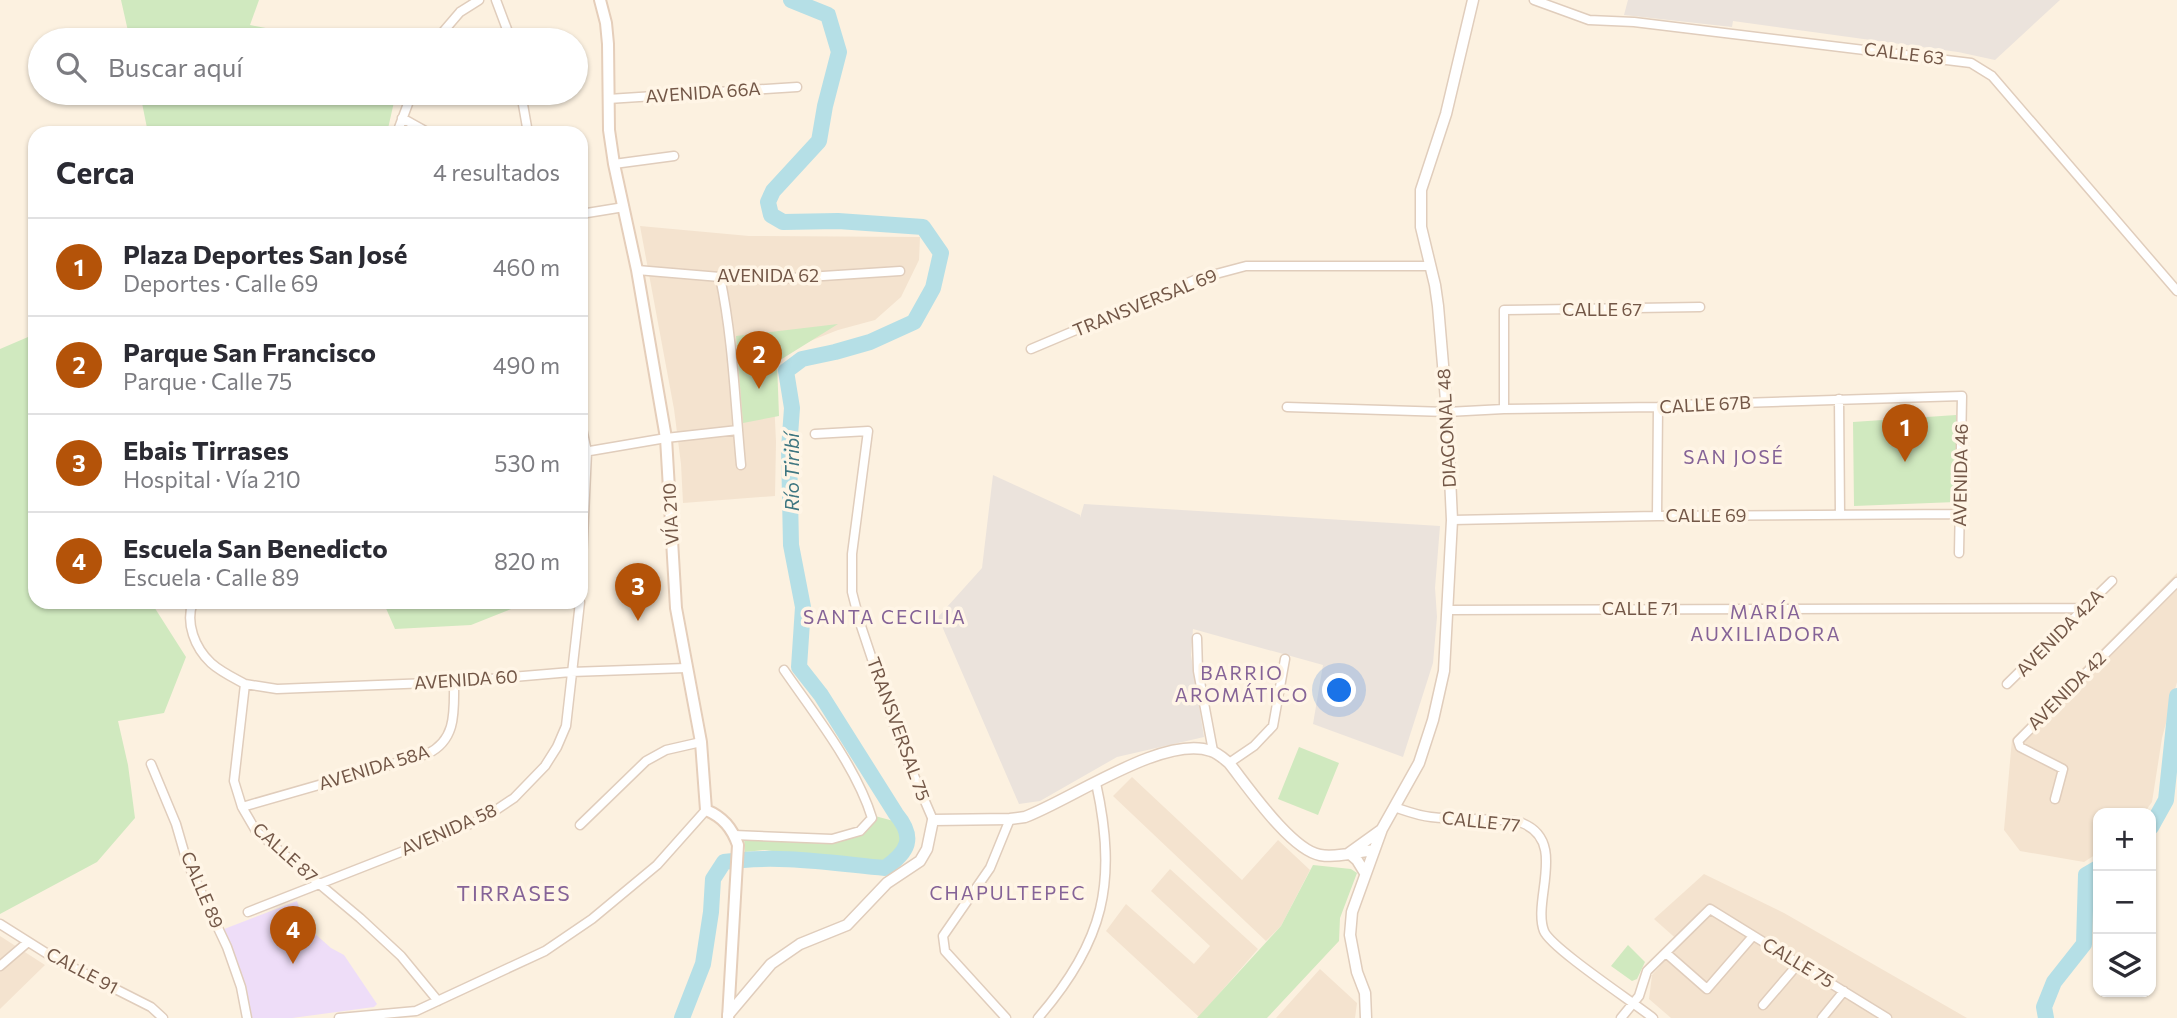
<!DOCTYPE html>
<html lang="es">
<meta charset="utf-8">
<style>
:root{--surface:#fff;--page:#f2f2f3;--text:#2b2b33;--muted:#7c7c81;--line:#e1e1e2;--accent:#b45309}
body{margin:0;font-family:Commissioner,sans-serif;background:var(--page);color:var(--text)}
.controls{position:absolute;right:21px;bottom:21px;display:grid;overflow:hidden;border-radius:14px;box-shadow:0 2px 5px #0004}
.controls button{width:63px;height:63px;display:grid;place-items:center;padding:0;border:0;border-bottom:2px solid var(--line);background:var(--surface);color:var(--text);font:35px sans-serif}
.you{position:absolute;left:1340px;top:691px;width:24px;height:24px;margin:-18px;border:5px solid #fff;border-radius:50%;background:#1a73e8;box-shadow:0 0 0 10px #1a73e833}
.badge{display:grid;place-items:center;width:46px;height:46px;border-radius:50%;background:var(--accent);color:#fff;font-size:23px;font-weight:700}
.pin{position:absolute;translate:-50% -58px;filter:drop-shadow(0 2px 4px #0008)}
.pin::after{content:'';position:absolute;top:37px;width:24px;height:21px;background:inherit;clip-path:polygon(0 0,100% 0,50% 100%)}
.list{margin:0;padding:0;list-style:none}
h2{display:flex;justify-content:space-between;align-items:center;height:91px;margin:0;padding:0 28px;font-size:30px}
h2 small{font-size:23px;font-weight:400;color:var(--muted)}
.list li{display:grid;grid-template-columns:46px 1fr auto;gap:21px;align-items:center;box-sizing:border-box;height:98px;padding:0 28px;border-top:2px solid var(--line)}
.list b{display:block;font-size:26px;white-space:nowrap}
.list p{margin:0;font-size:23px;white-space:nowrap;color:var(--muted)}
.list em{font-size:23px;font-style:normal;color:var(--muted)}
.icon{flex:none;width:38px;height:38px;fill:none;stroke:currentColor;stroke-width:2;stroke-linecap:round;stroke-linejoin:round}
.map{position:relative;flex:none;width:2177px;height:1018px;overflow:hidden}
.search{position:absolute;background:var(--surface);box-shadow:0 2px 5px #0004;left:28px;top:28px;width:560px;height:77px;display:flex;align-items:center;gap:18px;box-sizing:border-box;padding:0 24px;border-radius:38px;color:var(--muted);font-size:26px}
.panel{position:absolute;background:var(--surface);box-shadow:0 2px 5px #0004;left:28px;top:126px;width:560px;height:483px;border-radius:21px}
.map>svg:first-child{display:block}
</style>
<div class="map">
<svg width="2177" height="1018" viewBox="0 0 2177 1018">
<rect width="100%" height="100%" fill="#fcf1e0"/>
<path fill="#f4e3cf" d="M640 226 749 236 920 237 919 260 901 297 875 320 838 330 772 356 776 442 775 496 683 503 681 464 674 409Z
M2177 573V682L2162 738 2152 802 2144 813H2098V853L2084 862 2020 851 2004 830 2012 739Z
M1132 777 1242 880 1278 840 1310 870 1281 926 1266 941 1113 796Z
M1170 869 1258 949 1199 1017 1106 931 1126 904 1194 964 1210 946 1151 891Z
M1704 874 1784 913 1967 1018H1671L1649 999 1652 975 1681 943 1654 919Z
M0 936 45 965 0 1009Z
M1320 969 1357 1003 1355 1018H1276Z"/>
<path fill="#ebe3dc" d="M1628 0H2060L1995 60 1958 52 1733 21 1732 27 1624 15Z
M993 475 1080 515V518L1084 504 1440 526 1435 588 1437 617 1433 663 1403 757 1313 724 1323 665 1193 629 1191 655 1204 737 1117 757 1040 801 1019 804 938 617 982 568Z"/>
<path fill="#eeddf8" d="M297 901 305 925 331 948 344 955 377 1004 374 1007 292 1018H250L219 931Z"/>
<path fill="#d0e9bf" d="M121 0H259L250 25 328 40H130Z
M140 93H396L387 133H148Z
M838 324 777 362 779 416 743 423 736 336Z
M35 334V602H151L186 657 164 713 118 721 128 765 135 818 97 862 0 914V349Z
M1956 415V502L1854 506 1853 422Z
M314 602H517L516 607 471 625 395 629 385 606 313 609Z
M1299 747 1339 763 1318 815 1278 799Z
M875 816 901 823C903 848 903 853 881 866L765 850 745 852 744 837 831 841 862 832Z
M1313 865 1351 869 1357 873 1340 918 1339 941 1267 1018H1197L1281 926Z
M1628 945 1645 962 1637 979 1632 981 1611 966Z"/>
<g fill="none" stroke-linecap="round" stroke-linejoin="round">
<path stroke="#b5dfe6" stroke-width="16" d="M2151 827 2166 800 2177 696
M682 1018 703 964 711 912 713 879 724 862C777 854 831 863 885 868 908 852 916 838 896 814L821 695 799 667 803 607 791 545 789 449 792 408 786 371 802 359 835 352 870 342 914 322 933 288 941 253 923 227 838 221 783 222 771 215 768 202 773 191 819 141 825 106 839 52 828 15 791 0
M2046 1018 2044 1007 2054 982 2084 944 2086 875 2098 868"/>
<defs>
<path id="minor" d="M496 0 511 40
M1534 0 1589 20 1634 22 1971 63 1992 76 2177 291
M436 40 460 12 479 0
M521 93 528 133
M608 99 797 87
M402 118 429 133
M397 133 412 93
M614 164 674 156
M581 214 624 207
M637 270 720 277 792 278 900 271
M720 277C733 339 735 402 741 465
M1031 349 1197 279 1246 266H1430
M1839 399 1840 515
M1287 407 1447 412 1504 409 1658 407 1678 405 1962 396 1959 553
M1504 409V310L1700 307
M581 423 587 452 581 582
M815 434 868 431 852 554V592L860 623 900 743 933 820
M584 452 666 438 738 430
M1657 516 1658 407
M1452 520 1657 516 1960 514
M193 602C185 623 195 648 211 663 221 672 234 678 245 684L234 781 242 807 256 831 360 918 401 956 438 1001
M1448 610 2085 608
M1197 638 1198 671 1213 751
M245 684 277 689 454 682 571 672 686 668
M2007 684 2112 581
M1229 763 1254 746 1273 726 1285 659
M151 764 176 824 187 862 227 947 241 987 247 1018
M2055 799 2063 769 2020 747 2018 741 2177 582
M242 807 427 754C457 740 454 711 454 682
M1394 807C1406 811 1419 816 1431 817 1454 820 1478 818 1501 820 1507 821 1516 820 1522 823 1568 841 1532 900 1544 931 1551 948 1633 1002 1653 1018
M580 825 646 761 666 750 701 742
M734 835 832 839 860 831 872 818C856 766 815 715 784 670
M248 912 447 834 484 818 514 798 545 766 557 747 566 726 580 602
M0 924 54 958 151 1007 163 1018
M1666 953 1707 989 1753 936
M0 966 28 942
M1763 1005 1799 963
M339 1018 416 1011 545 951 592 919 657 865 706 810
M1006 1018 945 951 943 936 990 868 1010 819
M1038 1018C1104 942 1118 882 1096 783
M1621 1018 1639 996 1647 971 1710 909 1887 1018
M1822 1018 1844 991"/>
<path id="tertiary" d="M1365 873 1357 860 1349 853 1381 830
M728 1015 771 964 800 944 847 925 887 883 920 861 927 849 933 820 1010 819 1025 817C1071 800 1164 734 1211 751 1218 753 1224 759 1229 763 1248 787 1291 850 1320 855 1337 858 1357 852 1374 850
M1366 1018 1365 993 1357 972 1350 935 1352 912 1382 829 1419 763 1433 720 1444 671 1452 520 1447 412 1438 306 1435 285 1421 227V190L1446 114 1473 0"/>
<path id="secondary" d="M600 0 606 23 608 44 609 130 614 164 637 270 666 438 676 608 701 742 706 810C723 817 732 828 738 845L728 1018"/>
</defs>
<use href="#minor" stroke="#e0cdbc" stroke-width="11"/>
<use href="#tertiary" stroke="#e0cdbc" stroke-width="13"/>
<use href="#secondary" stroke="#e5ceba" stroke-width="14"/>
<use href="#minor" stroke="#fff" stroke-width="8"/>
<use href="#tertiary" stroke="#fff" stroke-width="10"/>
<use href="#secondary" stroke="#fff" stroke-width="10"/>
</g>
<g text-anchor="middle" stroke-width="7" stroke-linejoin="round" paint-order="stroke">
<g font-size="18" fill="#735747" stroke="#fff5e6">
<text transform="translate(1904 54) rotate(7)" y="6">CALLE 63</text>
<text transform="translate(703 93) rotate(-4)" y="6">AVENIDA 66A</text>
<text x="768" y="282">AVENIDA 62</text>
<text transform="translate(1145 303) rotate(-22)" y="6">TRANSVERSAL 69</text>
<text x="1602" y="316">CALLE 67</text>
<text transform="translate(1705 405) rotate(-3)" y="6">CALLE 67B</text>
<text transform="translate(1447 428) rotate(-93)" y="6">DIAGONAL 48</text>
<text transform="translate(1961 475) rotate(-89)" y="6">AVENIDA 46</text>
<text transform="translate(671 514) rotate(-93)" y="6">VÍA 210</text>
<text x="1706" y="522">CALLE 69</text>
<text x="1640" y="615">CALLE 71</text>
<text transform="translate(2060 633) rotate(-45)" y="6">AVENIDA 42A</text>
<text transform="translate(466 680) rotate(-4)" y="6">AVENIDA 60</text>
<text transform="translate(2067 691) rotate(-45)" y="6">AVENIDA 42</text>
<text transform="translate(898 729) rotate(70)" y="6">TRANSVERSAL 75</text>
<text transform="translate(374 768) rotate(-17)" y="6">AVENIDA 58A</text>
<text transform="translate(1481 822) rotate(6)" y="6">CALLE 77</text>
<text transform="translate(449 830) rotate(-24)" y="6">AVENIDA 58</text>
<text transform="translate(285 853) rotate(42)" y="6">CALLE 87</text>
<text transform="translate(202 890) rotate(67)" y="6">CALLE 89</text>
<text transform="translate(1798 963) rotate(31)" y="6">CALLE 75</text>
<text transform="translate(82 971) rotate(28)" y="6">CALLE 91</text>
</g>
<g font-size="19" letter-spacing="2" fill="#856397" stroke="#fff5e6">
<text x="1734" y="464">SAN JOSÉ</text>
<text x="1766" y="619">MARÍA<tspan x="1766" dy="22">AUXILIADORA</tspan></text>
<text x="885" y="624">SANTA CECILIA</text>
<text x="1242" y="680">BARRIO<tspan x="1242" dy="22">AROMÁTICO</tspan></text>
<text x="1008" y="900">CHAPULTEPEC</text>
</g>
<g font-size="19" font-style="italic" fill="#3e7680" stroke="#fff5e6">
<text transform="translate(792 472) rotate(-90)" y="7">Río Tiribí</text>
</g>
<g font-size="21" letter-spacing="2" fill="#856397" stroke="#fff5e6">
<text x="514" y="901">TIRRASES</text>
</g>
</g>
</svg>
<div class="controls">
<button>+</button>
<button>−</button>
<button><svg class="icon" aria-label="layers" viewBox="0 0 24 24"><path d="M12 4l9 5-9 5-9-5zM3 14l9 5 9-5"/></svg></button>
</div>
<div class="you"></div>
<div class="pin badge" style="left:1905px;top:462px">1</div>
<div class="pin badge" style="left:759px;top:389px">2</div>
<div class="pin badge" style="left:638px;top:621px">3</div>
<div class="pin badge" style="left:293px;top:964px">4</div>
<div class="search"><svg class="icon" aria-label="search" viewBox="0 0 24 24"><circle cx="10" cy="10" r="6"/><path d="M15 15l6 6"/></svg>Buscar aquí</div>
<section class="panel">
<h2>Cerca<small>4 resultados</small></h2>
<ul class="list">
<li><span class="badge">1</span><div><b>Plaza Deportes San José</b><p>Deportes · Calle 69</p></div><em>460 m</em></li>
<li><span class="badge">2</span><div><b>Parque San Francisco</b><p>Parque · Calle 75</p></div><em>490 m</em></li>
<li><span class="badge">3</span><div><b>Ebais Tirrases</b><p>Hospital · Vía 210</p></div><em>530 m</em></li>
<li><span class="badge">4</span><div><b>Escuela San Benedicto</b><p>Escuela · Calle 89</p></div><em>820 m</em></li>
</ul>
</section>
</div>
